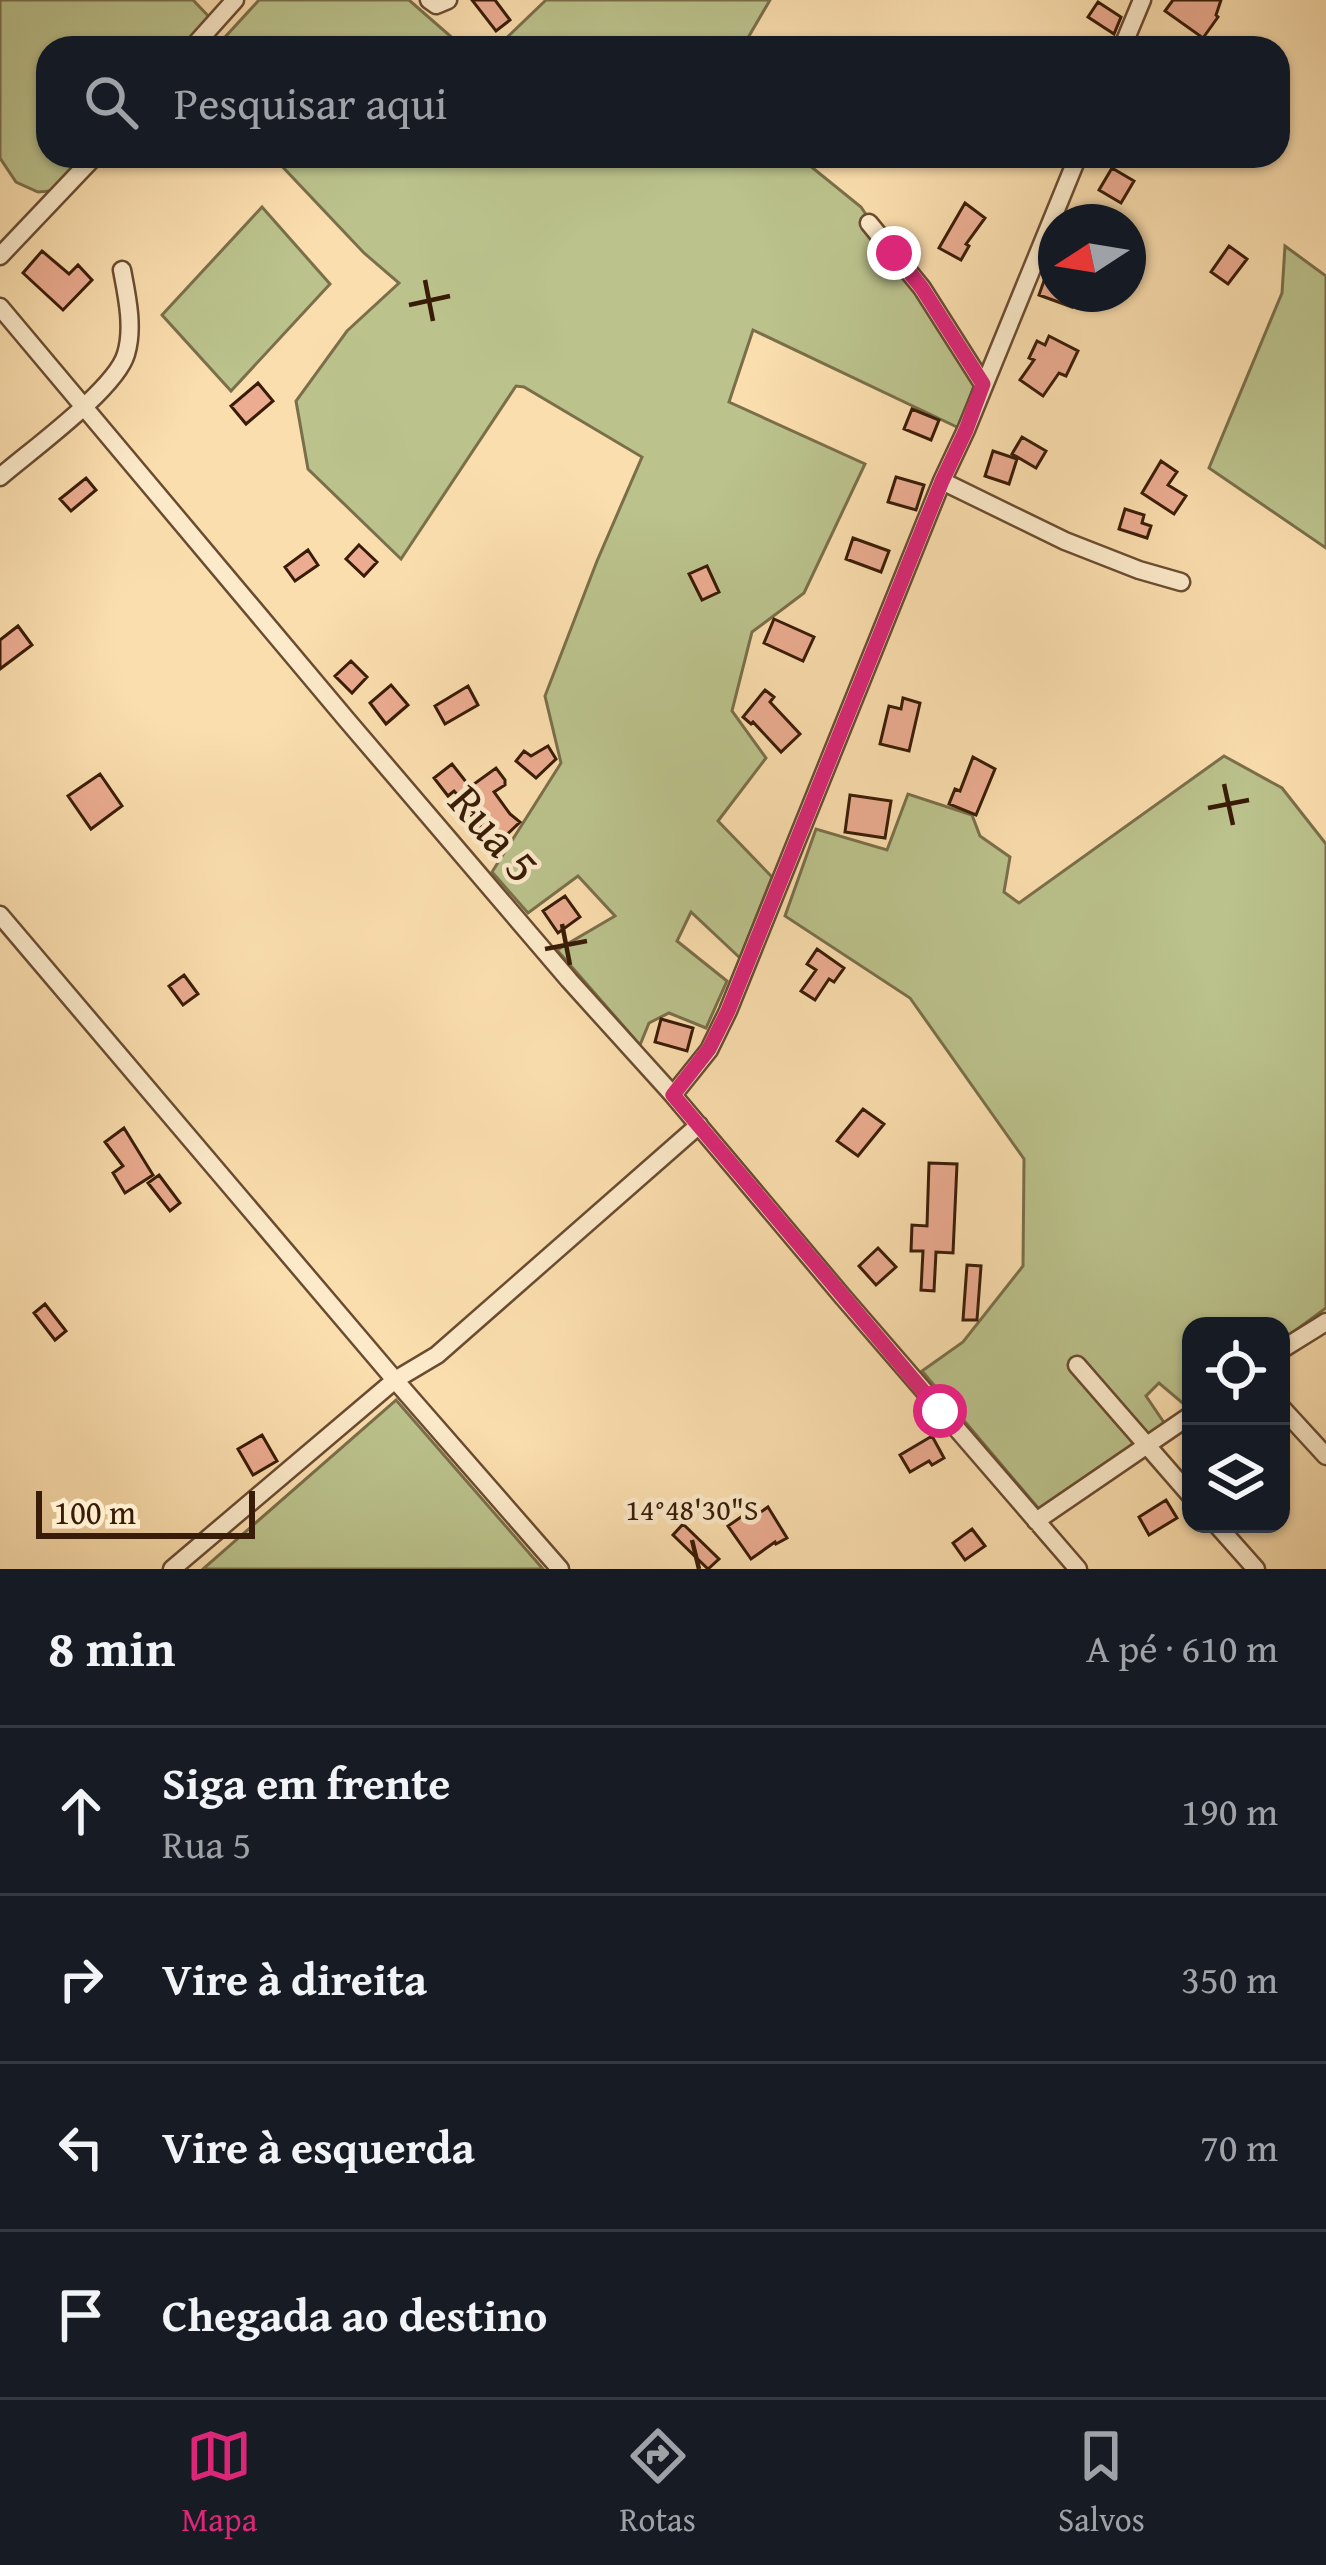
<!DOCTYPE html>
<html lang="pt">
<meta charset="utf-8">
<style>
:root{--surface:#171b24;--page:#242831;--text:#f1f3f6;--muted:#9ea1a6;--line:#363941;--accent:#db2777}
body{margin:0;font-family:"Gentium Book Plus",serif;background:var(--page);color:var(--text)}
.controls{position:absolute;right:36px;bottom:36px;display:grid;overflow:hidden;border-radius:24px;box-shadow:0 3px 9px #0004}
.controls button{width:108px;height:108px;display:grid;place-items:center;padding:0;border:0;border-bottom:3px solid var(--line);background:var(--surface);color:var(--text);font:60px sans-serif}
.compass{position:absolute;left:1038px;top:204px;width:108px;height:108px;border-radius:50%;background:var(--surface);box-shadow:0 3px 9px #0004;rotate:258deg}
.scale{position:absolute;left:36px;bottom:30px;width:219px;box-sizing:border-box;padding-left:12px;border:6px solid #391c07;border-top:0;font-size:33px;line-height:42px;white-space:nowrap;color:#391c07;-webkit-text-stroke:9px #fceaca;paint-order:stroke}
.stop{position:absolute;width:36px;height:36px;margin:-27px;border:9px solid #db2777;border-radius:50%;background:#fff}
.stop.end{background:#db2777;border-color:#fff;box-shadow:0 3px 12px #0008}
.list{margin:0;padding:0;list-style:none}
h2{display:flex;justify-content:space-between;align-items:center;height:156px;margin:0;padding:0 48px;font-size:51px}
h2 small{font-size:39px;font-weight:400;color:var(--muted)}
.list li{display:grid;grid-template-columns:78px 1fr auto;gap:36px;align-items:center;box-sizing:border-box;height:168px;padding:0 48px;border-top:3px solid var(--line)}
.list b{display:block;font-size:45px;white-space:nowrap}
.list p{margin:0;font-size:39px;white-space:nowrap;color:var(--muted)}
.list em{font-size:39px;font-style:normal;color:var(--muted)}
.icon{flex:none;width:66px;height:66px;fill:none;stroke:currentColor;stroke-width:2;stroke-linecap:round;stroke-linejoin:round}
.map{position:relative;flex:none;width:1326px;height:1569px;overflow:hidden}
.search{position:absolute;background:var(--surface);box-shadow:0 3px 9px #0004;left:36px;right:36px;top:36px;height:132px;display:flex;align-items:center;gap:30px;box-sizing:border-box;padding:0 42px;border-radius:36px;color:var(--muted);font-size:45px}
.sheet{height:828px;background:var(--surface)}
nav{display:flex;justify-content:space-around;align-items:center;box-sizing:border-box;height:168px;border-top:3px solid var(--line);background:var(--surface);font-size:33px;color:var(--muted)}
nav a{display:grid;justify-items:center;gap:6px}
nav .on{color:var(--accent)}
.map>svg:first-child{display:block}
</style>
<div class="map">
<svg width="1326" height="1569" viewBox="0 0 1326 1569">
<rect width="100%" height="100%" fill="#fbdeae"/>
<filter id="stains"><feTurbulence type="fractalNoise" baseFrequency=".00167" numOctaves="4"/><feColorMatrix values="0 0 0 0 .2 0 0 0 0 .09 0 0 0 0 .02 0 0 0 .5 -.17"/></filter>
<radialGradient id="worn" r=".72"><stop offset=".6" stop-color="#630" stop-opacity="0"/><stop offset="1" stop-color="#630" stop-opacity=".3"/></radialGradient>
<path fill="#bbc28c" stroke="#7a6f4a" stroke-width="3" d="M0 0H193L215 23 192 48H48V156H94L63 190 38 192 16 182 0 158Z
M259 0H409L464 48H215Z
M546 0H770L742 48H496Z
M221 156H798L861 207 976 380 959 428 753 330 729 402 865 464 804 593 752 632 732 711 766 758 718 821 772 877 740 958 691 912 677 941 727 981 706 1028 669 1013 649 1023 640 1045 557 950 615 916 578 876 528 913 492 872 561 763 545 696 597 561 642 457 524 387 516 386 401 559 308 469 296 401 347 331 399 283 364 253 277 161Z
M262 207 330 284 231 391 162 315Z
M1285 246 1326 276V548L1209 468 1282 293Z
M1224 756 1282 788 1326 844V1308L1281 1341V1326H1191V1403L1186 1406 1159 1383 1146 1396 1165 1424 1039 1509 922 1371 963 1342 1023 1266 1024 1159 910 998 785 916 816 829 887 850 908 794 972 815 980 836 1010 857 1004 892 1019 903Z
M396 1400 543 1569H203Z"/>
<path fill="#ecac91" stroke="#391c07" stroke-width="3" d="M472 0H495L510 20 496 31Z
M1173 0H1221L1216 15 1218 17 1203 38 1165 11Z
M1098 2 1121 17 1114 34 1088 17Z
M1112 168 1134 181 1121 203 1099 190Z
M965 203 985 218 966 244 969 246 961 260 939 248Z
M1229 246 1247 259 1228 284 1211 272Z
M42 251 69 274 78 265 92 280 63 310 23 273Z
M1054 252 1056 294H1077L1072 307 1039 295Z
M1049 336 1078 351 1066 376 1059 373 1043 396 1020 380 1034 360 1029 358 1037 341 1045 345Z
M258 383 273 401 246 424 231 406Z
M912 409 939 420 931 440 904 429Z
M1022 437 1046 451 1036 468 1012 454Z
M993 451 1017 459 1009 484 985 476Z
M1161 461 1177 472 1168 485 1186 496 1174 514 1142 493Z
M896 477 924 485 916 510 888 502Z
M86 478 96 490 71 511 60 499Z
M1125 509 1144 515 1142 523 1151 526 1147 538 1119 529Z
M853 538 889 551 881 572 846 559Z
M359 545 377 562 364 576 346 559Z
M308 550 318 565 295 581 285 567Z
M707 566 719 592 702 600 689 574Z
M774 619 814 637 803 661 764 643Z
M18 626 32 645 0 669V640Z
M351 661 367 677 352 693 335 676Z
M391 685 408 705 386 724 370 703Z
M468 686 478 705 445 724 435 706Z
M765 690 774 697 770 702 800 734 781 752 753 722 751 724 743 717Z
M903 698 920 703 909 751 880 744 889 706 901 709Z
M548 746 556 759 536 778 516 761 524 751 531 756Z
M973 757 995 769 976 815 949 804 955 789 960 791Z
M452 764 470 787 496 768 505 780V785L494 792 510 814 520 822 496 845 472 816 475 814 454 791 448 796 434 778Z
M100 774 122 806 91 829 68 796Z
M850 795 891 801 885 838 845 832Z
M565 896 580 917 558 933 543 911Z
M817 949 844 968 834 982 829 979 815 1000 801 991 816 970 807 964Z
M184 975 198 994 183 1005 169 986Z
M661 1019 693 1028 687 1051 655 1042Z
M863 1109 884 1124 858 1156 837 1141Z
M124 1128 153 1175 125 1193 113 1173 123 1166 105 1142Z
M929 1163 957 1164 953 1253 936 1252 934 1291 921 1290 923 1251H911L912 1225 927 1226Z
M159 1175 180 1203 170 1211 148 1183Z
M878 1248 896 1267 876 1285 859 1266Z
M967 1265 981 1266 977 1320H963Z
M45 1304 66 1331 55 1340 34 1313Z
M262 1435 277 1461 253 1475 238 1449Z
M932 1436 944 1458 932 1465 929 1461 910 1472 900 1455Z
M1166 1500 1177 1518 1149 1535 1139 1517Z
M768 1507 787 1538 776 1544 775 1542 751 1559 728 1526 751 1510 755 1516Z
M683 1524 719 1559 708 1569 673 1535Z
M972 1529 985 1546 965 1560 953 1543Z"/>
<g fill="none" stroke-linecap="round" stroke-linejoin="round">
<defs>
<path id="street" d="M429 0 436 5 448 0
M192 48 235 0
M1122 48 1142 0
M869 223 922 288 983 384
M0 256 95 156
M0 307 346 719 569 980 673 1095 843 1297 1078 1569
M0 477C30 451 116 389 126 354 134 328 127 296 122 270
M942 481 1065 541 1139 570 1181 582
M0 915 395 1380 560 1569
M673 1095 709 1050 728 1011 942 481 966 430 1078 156
M1281 1350 1326 1322
M1077 1365 1191 1496
M1281 1407 1326 1456
M1036 1521 1191 1415
M1216 1524 1256 1569
M172 1569 395 1380 437 1355 699 1125"/>
</defs>
<use href="#street" stroke="#6a4c31" stroke-width="21"/>
<use href="#street" stroke="#fceaca" stroke-width="16"/>
</g>
<g fill="none" stroke-linecap="round" stroke-linejoin="round">
<path stroke="#db2777" stroke-width="15" d="M894 253 922 288 983 384 966 430 942 481 728 1011 709 1049 673 1095 940 1411"/>
</g>
<path fill="none" stroke="#391c07" stroke-width="4.5" d="M425 280 433 321M409 305 450 296M1224 784 1233 825M1208 808 1249 800M562 924 570 965M545 949 587 941M692 1540 699 1569"/>
<g text-anchor="middle" stroke-width="9" stroke-linejoin="round" paint-order="stroke">
<g font-size="48" fill="#391c07" stroke="#fceaca">
<text transform="translate(495 833) rotate(49)" y="17">Rua 5</text>
</g>
</g>
<g font-size="30" text-anchor="middle" fill="#391c07" stroke="#fceaca" stroke-width="9" stroke-linejoin="round" paint-order="stroke">
<text x="692" y="1520">14°48'30"S</text>
</g>
<rect width="100%" height="100%" filter="url(#stains)"/>
<rect width="100%" height="100%" fill="url(#worn)"/>
</svg>
<div class="controls">
<button><svg class="icon" aria-label="locate" viewBox="0 0 24 24"><circle cx="12" cy="12" r="6"/><path d="M12 2v4M12 18v4M2 12h4M18 12h4"/></svg></button>
<button><svg class="icon" aria-label="layers" viewBox="0 0 24 24"><path d="M12 4l9 5-9 5-9-5zM3 14l9 5 9-5"/></svg></button>
</div>
<svg class="compass" viewBox="-18 -18 36 36"><path d="M0-13l5 13h-10z" fill="#e53935"/><path d="M0 13l5-13h-10z" fill="#9ea1a6"/></svg>
<div class="scale">100 m</div>
<div class="stop" style="left:940px;top:1411px"></div>
<div class="stop end" style="left:894px;top:253px"></div>
<div class="search"><svg class="icon" aria-label="search" viewBox="0 0 24 24"><circle cx="10" cy="10" r="6"/><path d="M15 15l6 6"/></svg>Pesquisar aqui</div>
</div>
<section class="sheet">
<h2>8 min<small>A pé · 610 m</small></h2>
<ul class="list">
<li><svg class="icon" aria-label="ahead" viewBox="0 0 24 24"><path d="M12 20V5M6 11l6-6 6 6"/></svg><div><b>Siga em frente</b><p>Rua 5</p></div><em>190 m</em></li>
<li><svg class="icon" aria-label="right" viewBox="0 0 24 24"><path d="M7 20v-9h11M14 6l5 5-5 5"/></svg><div><b>Vire à direita</b></div><em>350 m</em></li>
<li><svg class="icon" aria-label="left" viewBox="0 0 24 24"><path d="M17 20v-9H6M10 6l-5 5 5 5"/></svg><div><b>Vire à esquerda</b></div><em>70 m</em></li>
<li><svg class="icon" aria-label="arrive" viewBox="0 0 24 24"><path d="M6 21V4h12l-3 4 3 4H6"/></svg><div><b>Chegada ao destino</b></div></li>
</ul>
</section>
<nav>
<a class="on"><svg class="icon" aria-label="map" viewBox="0 0 24 24"><path d="M3 6l6-2 6 2 6-2v14l-6 2-6-2-6 2zM9 4v14M15 6v14"/></svg>Mapa</a>
<a><svg class="icon" aria-label="directions" viewBox="0 0 24 24"><path d="M12 3l9 9-9 9-9-9zM9 14v-3h6M13 9l2 2-2 2"/></svg>Rotas</a>
<a><svg class="icon" aria-label="saved" viewBox="0 0 24 24"><path d="M7 4h10v16l-5-4-5 4z"/></svg>Salvos</a>
</nav>
